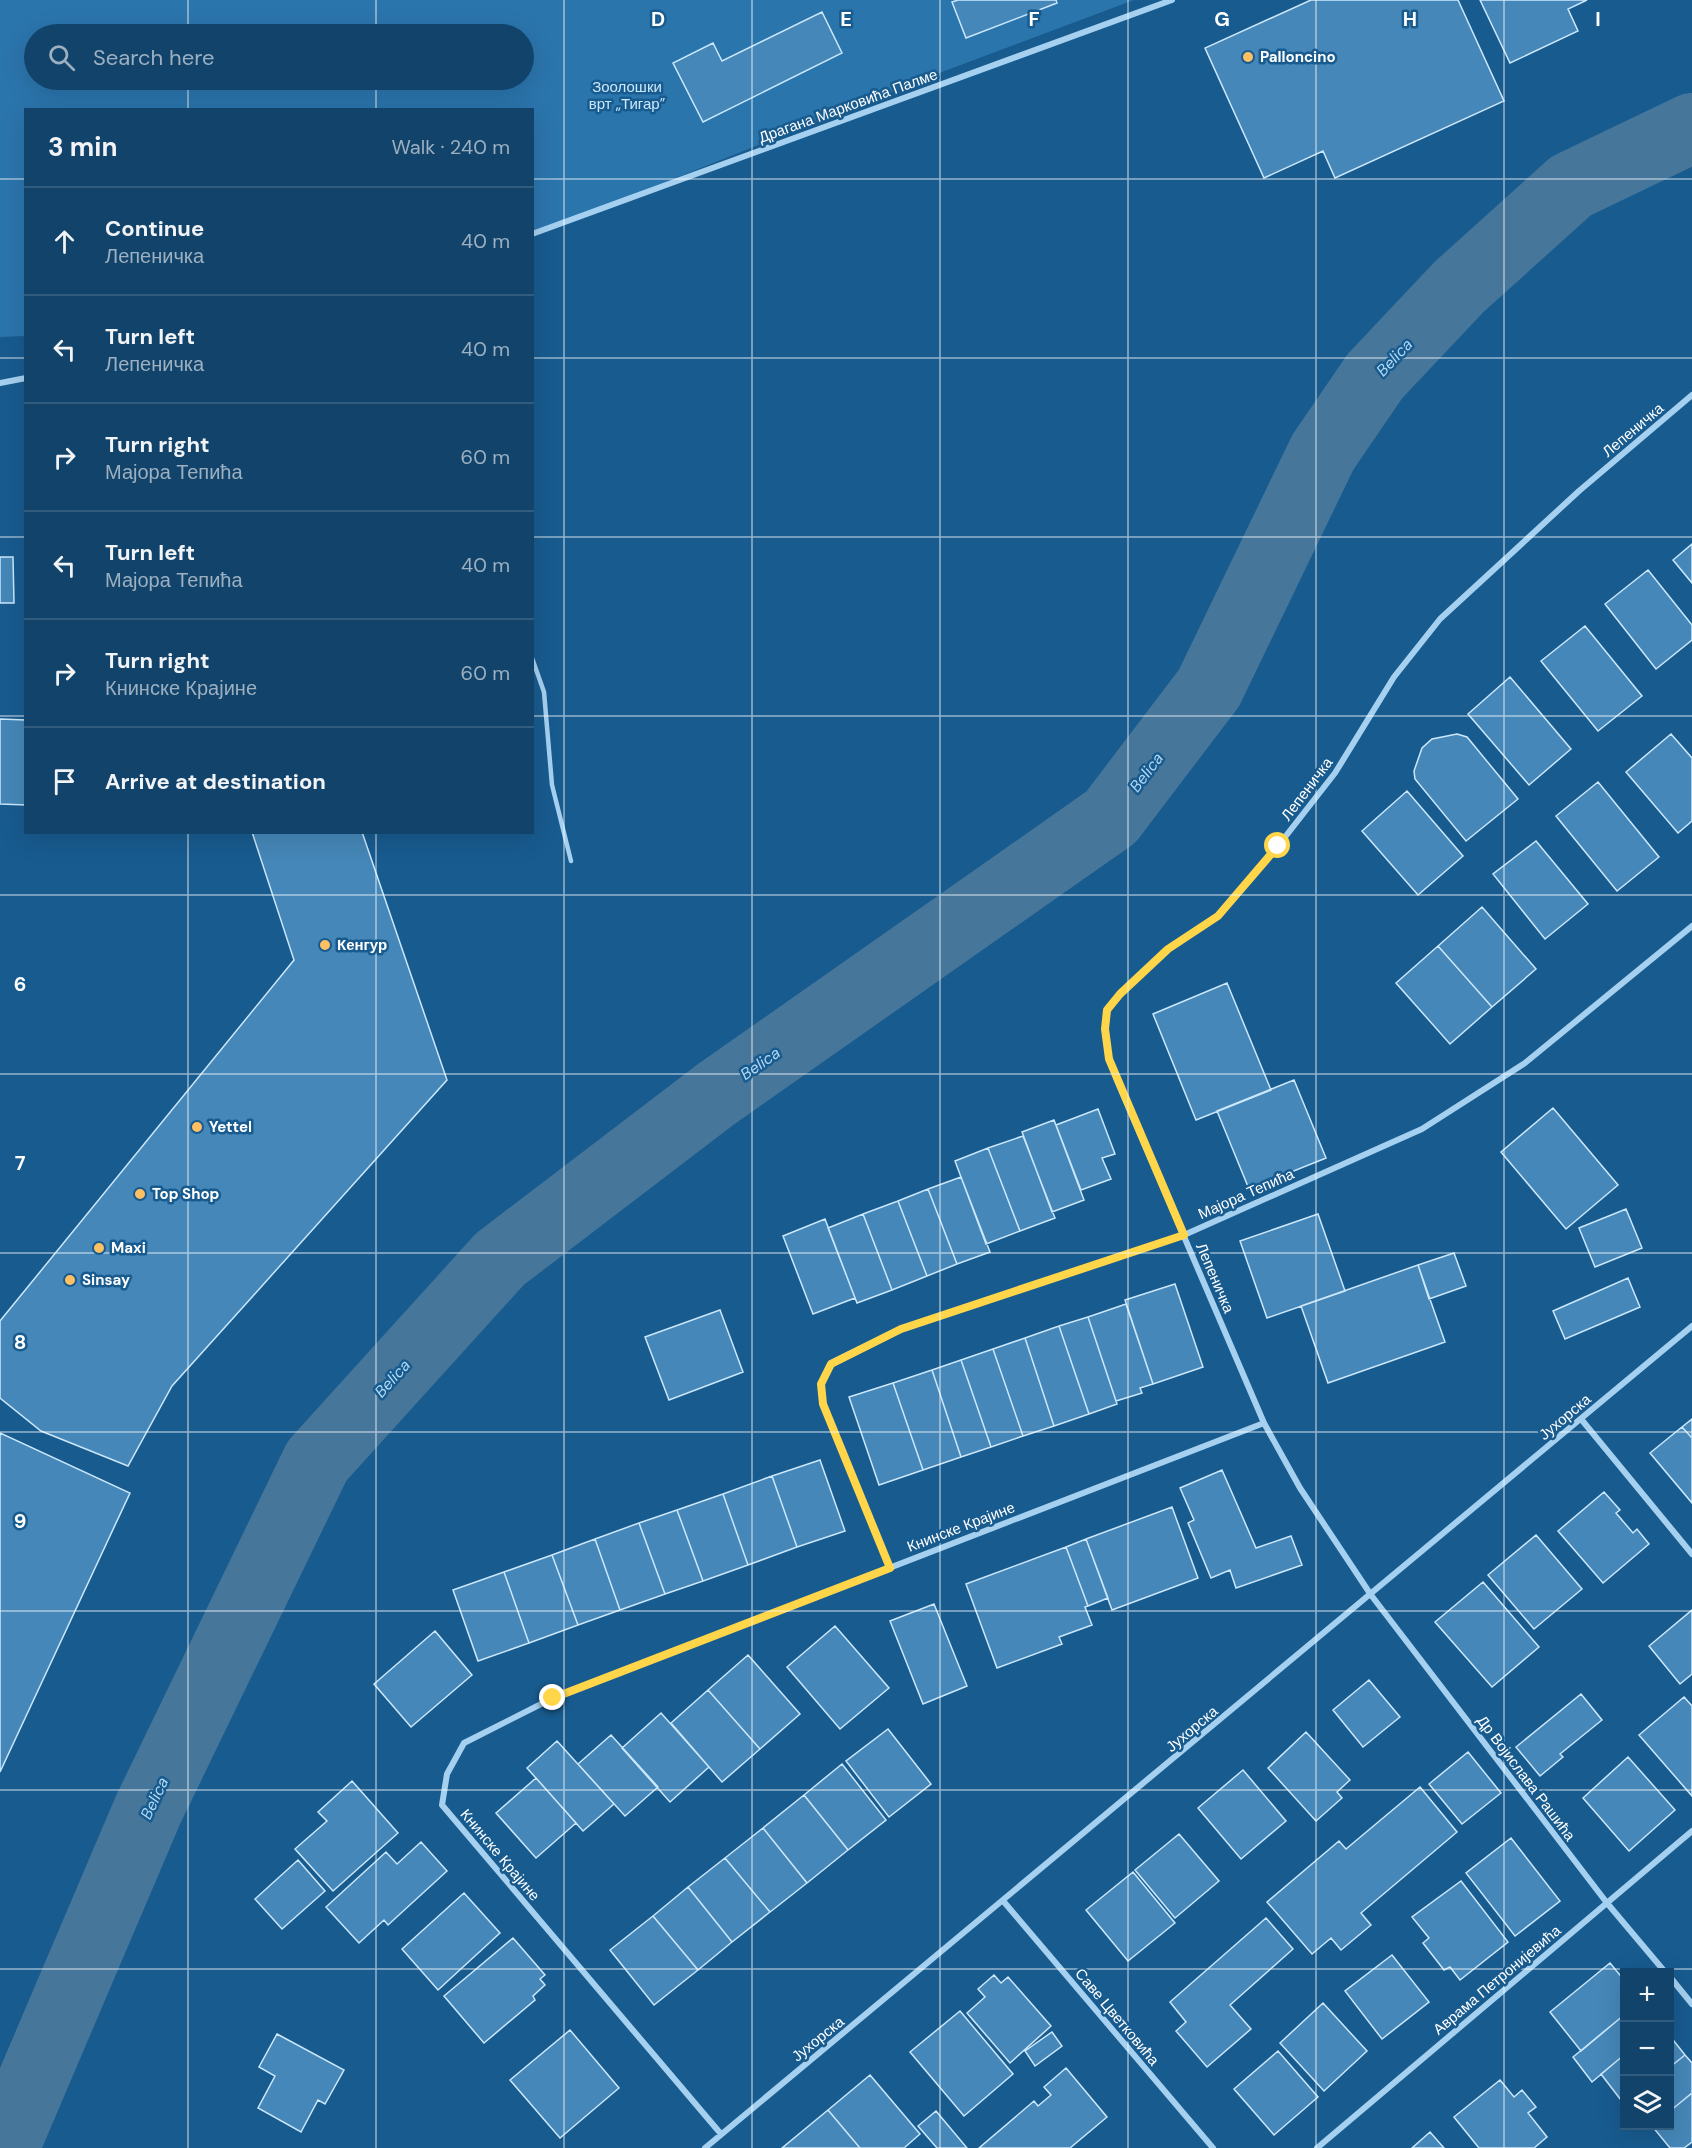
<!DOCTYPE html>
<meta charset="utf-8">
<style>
:root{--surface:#12446b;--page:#1b4b71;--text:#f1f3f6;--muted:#9cb0c1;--line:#315c7e}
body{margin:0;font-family:"DM Sans",sans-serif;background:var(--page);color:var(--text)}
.controls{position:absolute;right:18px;bottom:18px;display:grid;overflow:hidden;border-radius:0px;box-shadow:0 6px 24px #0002}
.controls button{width:54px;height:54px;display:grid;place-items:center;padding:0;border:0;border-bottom:2px solid var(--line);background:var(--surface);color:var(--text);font:30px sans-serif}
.stop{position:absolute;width:18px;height:18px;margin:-14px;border:4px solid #ffd54a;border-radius:50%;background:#fff}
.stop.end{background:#ffd54a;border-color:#fff;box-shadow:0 2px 6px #0008}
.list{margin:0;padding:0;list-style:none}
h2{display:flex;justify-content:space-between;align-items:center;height:78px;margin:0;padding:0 24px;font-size:26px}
h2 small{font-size:20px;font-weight:400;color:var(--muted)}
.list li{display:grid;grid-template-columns:39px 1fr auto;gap:18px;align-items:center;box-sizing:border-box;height:108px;padding:0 24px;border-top:2px solid var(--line)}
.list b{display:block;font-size:22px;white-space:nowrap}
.list p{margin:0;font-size:20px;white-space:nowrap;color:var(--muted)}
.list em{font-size:20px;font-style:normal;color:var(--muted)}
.icon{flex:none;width:33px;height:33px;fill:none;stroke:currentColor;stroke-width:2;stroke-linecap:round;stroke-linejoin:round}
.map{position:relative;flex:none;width:1692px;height:2148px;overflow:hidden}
.search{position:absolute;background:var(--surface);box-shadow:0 6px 24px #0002;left:24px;top:24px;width:510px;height:66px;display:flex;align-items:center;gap:15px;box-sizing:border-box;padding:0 21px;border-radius:33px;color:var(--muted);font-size:22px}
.panel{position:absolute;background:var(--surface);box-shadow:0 6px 24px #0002;left:24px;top:108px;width:510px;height:726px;border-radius:0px}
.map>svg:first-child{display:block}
</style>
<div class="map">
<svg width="1692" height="2148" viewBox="0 0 1692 2148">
<rect width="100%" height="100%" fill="#185b8f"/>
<path fill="#2b75ad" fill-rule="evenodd" d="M0 0H1134L934 75 533 235 532 110H26L25 336 0 337ZM34 34H524V80H34Z"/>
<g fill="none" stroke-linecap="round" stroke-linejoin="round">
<path stroke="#47769b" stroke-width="70" d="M4 2148 148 1810 317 1461 500 1259 715 1095 1111 817 1209 688 1323 452 1375 376 1459 287 1571 186 1692 128"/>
</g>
<path fill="#4587b8" stroke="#cbe7fb" stroke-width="1.5" d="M958 0H1056L1057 3 966 38 952 2Z
M1311 0H1458L1504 101 1335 178 1323 151 1264 178 1205 48Z
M1480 0H1587L1568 9 1578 31 1510 63Z
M822 12 842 53 703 122 673 63 713 43 722 61Z
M1692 544V583L1673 560Z
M0 557H13L14 603H0Z
M1648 570 1692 625V640L1656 669 1605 604Z
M1585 626 1642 696 1598 731 1541 661Z
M1510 677 1571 749 1529 785 1468 714Z
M0 719 26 720V805L0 804Z
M1457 734 1467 737 1518 799 1466 841 1415 779 1414 771 1422 748 1432 739Z
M1671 734 1692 758V821L1678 833 1626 772Z
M1598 782 1659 857 1617 891 1556 816Z
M1407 791 1463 856 1418 895 1362 831Z
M252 832H362L447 1080 172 1386 128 1466 41 1431 0 1398V1321L294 960Z
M1536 841 1588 904 1545 939 1493 874Z
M1482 907 1536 969 1492 1007 1438 946Z
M1438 946 1492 1007 1450 1044 1396 983Z
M1227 983 1271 1090 1196 1120 1153 1014Z
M1294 1080 1326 1158 1249 1189 1217 1111Z
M1553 1108 1618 1185 1566 1229 1501 1152Z
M1098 1109 1115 1154 1102 1158 1111 1179 1081 1190 1056 1125Z
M1054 1120 1084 1200 1052 1212 1022 1132Z
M1023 1136 1055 1218 1020 1231 988 1148Z
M988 1148 1020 1231 986 1244 955 1161Z
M961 1177 990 1252 957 1264 928 1189Z
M928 1189 957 1264 927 1276 898 1201Z
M898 1201 927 1276 892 1290 863 1214Z
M1626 1209 1642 1248 1595 1267 1579 1228Z
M863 1214 892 1290 857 1303 828 1228Z
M1318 1214 1345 1291 1267 1318 1240 1241Z
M825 1219 855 1298 813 1314 783 1236Z
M1454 1253 1466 1286 1429 1299 1418 1265Z
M1418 1265 1445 1342 1328 1383 1301 1306Z
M1628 1278 1640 1307 1565 1339 1553 1311Z
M1175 1284 1203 1367 1153 1384 1125 1300Z
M1126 1304 1153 1384 1140 1388 1142 1393 1116 1401 1088 1317Z
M720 1310 743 1372 669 1400 645 1337Z
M1088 1317 1117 1404 1089 1414 1059 1326Z
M1059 1326 1089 1414 1054 1426 1025 1338Z
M1025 1338 1054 1426 1023 1436 993 1349Z
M993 1349 1023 1436 991 1447 961 1360Z
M961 1360 991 1447 961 1457 932 1370Z
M932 1370 961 1457 923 1470 893 1383Z
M893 1383 923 1470 879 1485 849 1397Z
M1692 1419V1438L1682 1427Z
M1682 1427 1692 1438V1503L1650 1453Z
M0 1433 130 1493 0 1772Z
M820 1460 845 1531 797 1547 772 1476Z
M1222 1470 1256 1548 1291 1536 1302 1565 1236 1588 1230 1570 1211 1578 1188 1523 1194 1520 1180 1488Z
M772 1476 797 1547 748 1565 723 1494Z
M1604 1492 1620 1510 1616 1513 1633 1533 1637 1529 1649 1544 1603 1583 1558 1531Z
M723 1494 748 1565 703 1581 677 1510Z
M1172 1507 1198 1578 1112 1610 1086 1539Z
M677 1510 703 1581 665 1594 639 1523Z
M639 1523 665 1594 620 1610 595 1539Z
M1536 1535 1582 1589 1534 1629 1488 1575Z
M595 1539 620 1610 578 1625 552 1555Z
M1086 1539 1108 1598 1088 1606 1066 1547Z
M1066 1547 1088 1606 1085 1607 1092 1625 1059 1637 1062 1644 997 1668 966 1584Z
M552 1555 578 1625 529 1643 504 1572Z
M504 1572 529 1643 478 1661 453 1590Z
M1483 1582 1539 1647 1492 1687 1435 1622Z
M934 1604 967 1686 923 1704 890 1621Z
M1692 1610V1674L1680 1684 1649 1646Z
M835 1626 889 1688 840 1729 787 1667Z
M435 1631 472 1675 411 1727 374 1684Z
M748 1655 800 1714 760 1749 708 1690Z
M1369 1680 1400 1717 1363 1747 1333 1710Z
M708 1690 760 1749 722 1782 671 1723Z
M1581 1694 1602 1720 1560 1754 1563 1757 1540 1776 1516 1747Z
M1684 1697 1692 1706V1796L1639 1735Z
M661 1713 709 1767 670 1802 622 1748Z
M888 1729 931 1784 889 1817 846 1761Z
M1306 1732 1350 1780 1337 1792 1342 1798 1316 1821 1268 1768Z
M611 1735 658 1787 625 1816 578 1764Z
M557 1741 614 1804 583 1831 527 1768Z
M1468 1752 1501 1793 1462 1824 1429 1784Z
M1628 1757 1675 1810 1629 1851 1583 1798Z
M842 1764 886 1820 848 1850 804 1795Z
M1243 1770 1286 1821 1241 1859 1198 1808Z
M536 1778 576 1823 536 1858 496 1813Z
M352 1781 398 1833 333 1891 295 1849 327 1821 318 1812Z
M1420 1787 1457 1832 1361 1913 1371 1925 1341 1950 1331 1938 1312 1954 1267 1902 1339 1841 1346 1849Z
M804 1795 848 1850 807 1883 763 1828Z
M763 1828 807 1883 770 1912 725 1858Z
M1179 1834 1219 1881 1175 1918 1135 1870Z
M1511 1838 1560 1901 1515 1936 1466 1873Z
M421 1842 447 1871 388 1925 384 1920 359 1943 326 1907 386 1852 397 1864Z
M725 1858 770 1912 732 1942 688 1887Z
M298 1860 325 1891 282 1929 255 1899Z
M1133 1872 1175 1923 1128 1961 1086 1910Z
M1461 1881 1508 1942 1460 1980 1450 1967 1444 1970 1423 1943 1429 1938 1412 1917Z
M688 1887 732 1942 698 1970 653 1916Z
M464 1893 500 1933 438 1990 402 1949Z
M653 1916 698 1970 654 2005 610 1950Z
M1266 1918 1293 1949 1230 2005 1251 2029 1207 2067 1176 2031 1186 2022 1170 2002Z
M513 1938 545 1975 540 1979 545 1985 533 1996 535 2000 484 2043 444 1996Z
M1392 1955 1429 2002 1382 2039 1345 1991Z
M1610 1963 1624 1980V2015L1581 2051 1550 2012Z
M994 1975 1001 1983 1008 1977 1051 2026 1010 2063 967 2013 985 1997 978 1989Z
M1323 2003 1367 2051 1324 2091 1280 2043Z
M960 2011 1013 2074 964 2116 910 2052Z
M1624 2015V2055L1592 2082 1573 2057Z
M570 2030 619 2088 560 2138 510 2080Z
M1052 2032 1062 2046 1035 2066 1025 2051Z
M277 2034 344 2070 325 2104 318 2100 301 2132 258 2108 275 2076 259 2067Z
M1670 2036 1685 2055 1670 2067Z
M1278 2051 1318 2097 1274 2135 1234 2089Z
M1624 2055V2104L1601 2074Z
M1685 2055 1692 2063V2093L1670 2111V2067Z
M1066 2068 1107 2117 1070 2148H979L1034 2101 1038 2106 1051 2095 1044 2087Z
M870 2075 920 2134 904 2148H860L828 2110Z
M1500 2080 1514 2097 1522 2090 1536 2107 1528 2113 1547 2137 1534 2148H1479L1454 2117Z
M1692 2093V2142L1684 2148H1670L1652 2126H1670V2111Z
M828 2110 860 2148H782Z
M936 2111 967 2148H937L918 2126Z
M1430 2132 1444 2148H1412Z"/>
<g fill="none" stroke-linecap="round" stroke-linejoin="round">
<path stroke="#a5d0ef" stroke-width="4.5" d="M532 658 544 692 552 785 571 861"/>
<path stroke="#a5d0ef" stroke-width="6" d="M532 234 1172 0
M0 383 26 378
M1581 1419 1692 1554
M890 1568 823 1404 821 1384 831 1363 901 1329 1184 1235 1422 1129 1525 1063 1692 926
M1004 1902 1213 2148
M1665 1972 1607 1903 1371 1595 1300 1488 1264 1423 1116 1078 1109 1059 1105 1029 1107 1010 1120 994 1168 949 1218 916 1278 846 1335 773 1394 677 1440 619 1579 491 1692 395
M1670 1977 1692 2004
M721 2134 442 1805 447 1774 464 1743 553 1698 1264 1423
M705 2148 1692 1326
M1317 2148 1692 1831"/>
</g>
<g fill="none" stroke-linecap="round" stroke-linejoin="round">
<path stroke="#ffd54a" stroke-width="8" d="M553 1698 890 1568 823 1404 821 1384 831 1364 901 1329 1184 1235 1109 1059 1105 1029 1107 1010 1120 994 1168 949 1218 916 1278 846"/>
</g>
<path fill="none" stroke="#fff" stroke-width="1.5" stroke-opacity="0.55" d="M188 0V34M376 0V34M564 0V2148M752 0V2148M940 0V2148M1128 0V2148M1316 0V2148M1504 0V2148M188 80V110M376 80V110M0 179H26M532 179H1692M0 358H26M532 358H1692M0 537H26M532 537H1692M0 716H26M532 716H1692M188 832V2148M376 832V2148M0 895H1692M0 1074H1692M0 1253H1692M0 1432H1692M0 1611H1692M0 1790H1692M0 1969H1692"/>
<g fill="#ffbf63" stroke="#185b8f" stroke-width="2">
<circle cx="1248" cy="57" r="6"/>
<circle cx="325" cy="945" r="6"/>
<circle cx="197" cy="1127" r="6"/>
<circle cx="140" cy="1194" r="6"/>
<circle cx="99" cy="1248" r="6"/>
<circle cx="70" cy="1280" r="6"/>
</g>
<g text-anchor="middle" stroke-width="5" stroke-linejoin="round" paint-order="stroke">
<g font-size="15" font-weight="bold" fill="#fff" stroke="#185b8f" text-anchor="start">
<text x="1260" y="62">Palloncino</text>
<text x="337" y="950">Кенгур</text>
<text x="209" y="1132">Yettel</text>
<text x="152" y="1199">Top Shop</text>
<text x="111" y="1253">Maxi</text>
<text x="82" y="1285">Sinsay</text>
</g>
<g font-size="15" fill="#cbe7fb" stroke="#185b8f">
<text x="627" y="92">Зоолошки<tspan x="627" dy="17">врт „Тигар”</tspan></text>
</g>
<g font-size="15" fill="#fff" stroke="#185b8f">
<text transform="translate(848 106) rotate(-20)" y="5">Драгана Марковића Палме</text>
<text transform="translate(1633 430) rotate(-40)" y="5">Лепеничка</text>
<text transform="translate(1307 789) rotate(-53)" y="5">Лепеничка</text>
<text transform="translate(1246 1194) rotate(-24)" y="5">Мајора Тепића</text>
<text transform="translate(1215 1278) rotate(67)" y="5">Лепеничка</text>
<text transform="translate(1565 1417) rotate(-40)" y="5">Јухорска</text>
<text transform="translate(961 1527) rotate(-21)" y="5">Книнске Крајине</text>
<text transform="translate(1192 1729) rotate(-40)" y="5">Јухорска</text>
<text transform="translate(1526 1778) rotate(53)" y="5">Др Војислава Рашића</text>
<text transform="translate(500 1855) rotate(50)" y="5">Книнске Крајине</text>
<text transform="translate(1497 1980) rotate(-40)" y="5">Аврама Петронијевића</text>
<text transform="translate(1117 2017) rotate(50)" y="5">Саве Цветковића</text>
<text transform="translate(818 2039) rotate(-39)" y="5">Јухорска</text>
</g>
<g font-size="16" font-style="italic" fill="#b1d9f6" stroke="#185b8f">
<text transform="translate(1394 357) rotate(-47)" y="6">Belica</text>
<text transform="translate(1146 772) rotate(-53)" y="6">Belica</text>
<text transform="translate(760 1063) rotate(-35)" y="6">Belica</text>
<text transform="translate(392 1378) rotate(-48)" y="6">Belica</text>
<text transform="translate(154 1798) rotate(-65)" y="6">Belica</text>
</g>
</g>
<g font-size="20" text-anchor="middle" font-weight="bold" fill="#fff" stroke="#185b8f" stroke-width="5" stroke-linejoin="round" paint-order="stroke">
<text x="658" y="26">D</text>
<text x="846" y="26">E</text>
<text x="1034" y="26">F</text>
<text x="1222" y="26">G</text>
<text x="1410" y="26">H</text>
<text x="1598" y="26">I</text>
<text x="20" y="991">6</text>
<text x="20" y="1170">7</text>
<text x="20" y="1349">8</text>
<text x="20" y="1528">9</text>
</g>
</svg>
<div class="controls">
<button>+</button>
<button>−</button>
<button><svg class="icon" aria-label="layers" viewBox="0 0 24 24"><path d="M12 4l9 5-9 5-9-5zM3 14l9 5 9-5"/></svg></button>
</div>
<div class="stop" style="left:1278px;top:846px"></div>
<div class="stop end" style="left:553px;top:1698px"></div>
<div class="search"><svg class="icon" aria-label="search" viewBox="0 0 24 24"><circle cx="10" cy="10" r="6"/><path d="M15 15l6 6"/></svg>Search here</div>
<section class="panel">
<h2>3 min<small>Walk · 240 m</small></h2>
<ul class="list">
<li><svg class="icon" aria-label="ahead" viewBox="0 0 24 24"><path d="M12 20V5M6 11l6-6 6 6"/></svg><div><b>Continue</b><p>Лепеничка</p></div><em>40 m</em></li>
<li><svg class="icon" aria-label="left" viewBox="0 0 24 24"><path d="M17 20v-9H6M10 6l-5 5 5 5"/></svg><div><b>Turn left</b><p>Лепеничка</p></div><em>40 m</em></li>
<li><svg class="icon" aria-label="right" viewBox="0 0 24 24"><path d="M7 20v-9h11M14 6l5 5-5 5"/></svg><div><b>Turn right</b><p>Мајора Тепића</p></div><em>60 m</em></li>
<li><svg class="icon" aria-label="left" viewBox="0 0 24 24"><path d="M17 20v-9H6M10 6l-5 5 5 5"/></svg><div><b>Turn left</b><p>Мајора Тепића</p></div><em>40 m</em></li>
<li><svg class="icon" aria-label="right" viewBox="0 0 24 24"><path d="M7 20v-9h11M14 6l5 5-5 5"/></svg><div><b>Turn right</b><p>Книнске Крајине</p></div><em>60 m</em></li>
<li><svg class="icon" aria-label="arrive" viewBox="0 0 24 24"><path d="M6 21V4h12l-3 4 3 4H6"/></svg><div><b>Arrive at destination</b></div></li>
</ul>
</section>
</div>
